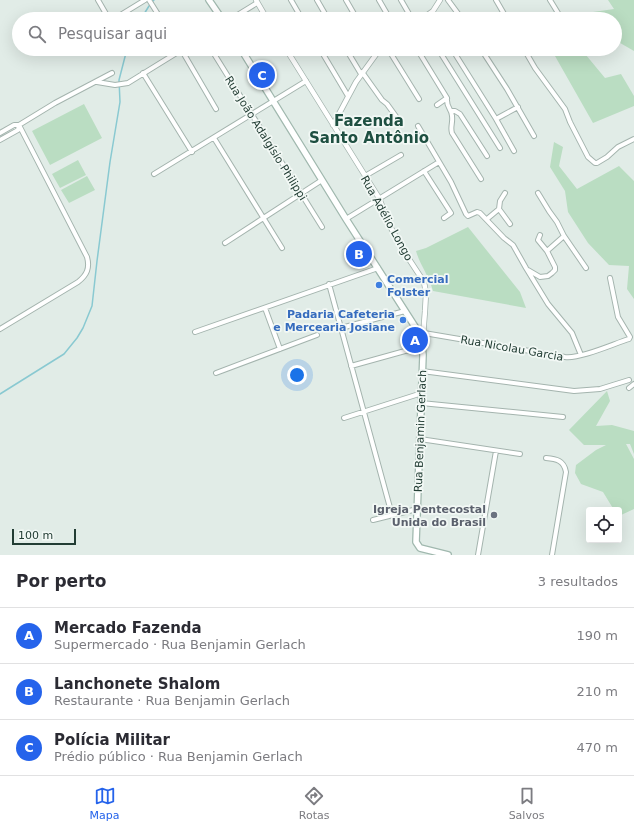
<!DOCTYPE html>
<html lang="pt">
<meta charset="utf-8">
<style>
:root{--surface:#fff;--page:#f7f7f7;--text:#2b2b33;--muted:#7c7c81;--line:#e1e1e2;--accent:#2563eb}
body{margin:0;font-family:"DejaVu Sans",sans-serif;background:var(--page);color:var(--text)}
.controls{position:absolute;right:12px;bottom:12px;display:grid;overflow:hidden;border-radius:4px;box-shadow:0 4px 16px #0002}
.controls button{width:36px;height:36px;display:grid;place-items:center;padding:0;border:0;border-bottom:1px solid var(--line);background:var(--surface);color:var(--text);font:20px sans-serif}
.scale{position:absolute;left:12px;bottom:10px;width:64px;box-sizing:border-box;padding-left:4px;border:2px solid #223d34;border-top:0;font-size:11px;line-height:14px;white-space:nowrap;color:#223d34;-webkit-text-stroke:3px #f2f8f5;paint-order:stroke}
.you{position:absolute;left:297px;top:375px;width:14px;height:14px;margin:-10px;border:3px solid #fff;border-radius:50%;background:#1a73e8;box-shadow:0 0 0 6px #1a73e833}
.badge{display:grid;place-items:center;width:26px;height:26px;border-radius:50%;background:var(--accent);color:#fff;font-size:13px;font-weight:700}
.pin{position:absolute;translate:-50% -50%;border:2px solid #fff;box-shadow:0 1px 4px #0006}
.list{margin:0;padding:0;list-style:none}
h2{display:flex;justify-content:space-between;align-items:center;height:52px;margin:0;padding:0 16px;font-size:17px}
h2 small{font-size:13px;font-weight:400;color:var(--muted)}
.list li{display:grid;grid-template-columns:26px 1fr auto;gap:12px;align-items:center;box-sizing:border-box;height:56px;padding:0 16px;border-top:1px solid var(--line)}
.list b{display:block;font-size:15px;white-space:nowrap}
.list p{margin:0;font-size:13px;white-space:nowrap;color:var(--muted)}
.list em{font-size:13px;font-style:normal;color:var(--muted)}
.icon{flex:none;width:22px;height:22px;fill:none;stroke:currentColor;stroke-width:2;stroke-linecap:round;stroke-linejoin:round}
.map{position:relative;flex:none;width:634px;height:555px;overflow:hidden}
.search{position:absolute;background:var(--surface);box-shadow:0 4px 16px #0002;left:12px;right:12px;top:12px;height:44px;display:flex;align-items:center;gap:10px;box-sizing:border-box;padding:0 14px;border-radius:22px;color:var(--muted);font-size:15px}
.sheet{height:220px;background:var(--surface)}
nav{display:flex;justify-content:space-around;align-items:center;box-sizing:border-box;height:56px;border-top:1px solid var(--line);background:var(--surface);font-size:11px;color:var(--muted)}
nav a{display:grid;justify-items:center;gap:2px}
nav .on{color:var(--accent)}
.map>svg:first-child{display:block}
</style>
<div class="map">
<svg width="634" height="555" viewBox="0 0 634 555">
<rect width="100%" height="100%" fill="#e1ece7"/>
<path fill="#baddc2" d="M608 0H634V51L615 40V19H598L593 12 614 9Z
M551 49H581L605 78 621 74 634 96V106L593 123Z
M84 104 102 138 50 165 32 131Z
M554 142 563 147 559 166 577 189 619 166 634 181V299L627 289 629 266 609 265 588 243 568 212 565 191 550 167Z
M78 160 86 175 60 188 52 174Z
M87 176 95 190 69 203 61 190Z
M468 227 520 292 526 308 433 291C429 276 420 265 416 251L426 248Z
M607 391 610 401 596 426 612 425 634 431V454L630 444H626L634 459V509L619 516V510H614L603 492 581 484 575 473 576 465 596 450 606 445H584L569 430Z"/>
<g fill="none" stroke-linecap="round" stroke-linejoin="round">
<path stroke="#89c9d1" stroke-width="1.5" d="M153 1 154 0
M141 19 149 6
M0 394 64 354 77 338 83 328 92 306 97 261 110 162 120 102 119 80 127 49"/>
<defs>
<path id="minor" d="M98 0 109 19
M149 0 161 19
M291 0 302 19
M317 0 328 19
M346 0 357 19
M379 0 390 19
M401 0 412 19
M448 0 462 19
M496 0 507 19
M550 0 558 13
M430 14 433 19
M114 19 145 0
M231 19 257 3
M181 49 216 109
M211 49 322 227
M320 49 348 96
M346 49 361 74
M388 49 419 99
M417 49 447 98C446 108 452 109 452 116 453 123 450 127 452 133L481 179
M438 49 500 148
M452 49 496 119 514 151
M481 49 507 89 534 136
M524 49 535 68 565 109 570 122 588 157 595 163H597L607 157 618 147 634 139
M362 72 382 100 387 104 400 122
M143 73 192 152
M97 82 115 85 128 83 183 49
M437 105 447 98
M451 111H455L460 114 487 156
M496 119 518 107
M418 126 451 182 466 214 468 216 477 212 480 213 504 238 513 245 526 268 548 304 572 333 581 355
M0 133 14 125H19L55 103 112 73
M214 138 282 248
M0 140 18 130 19 125
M424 171 451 213 444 218
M154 174 306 81
M365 176 401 155
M538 193 549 211 557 222 564 236 586 268
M499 209 510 224
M346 219 439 162
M487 219 499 209 500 201 505 193
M540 235 538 240 547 251
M225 243 322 180
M528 270 540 277 548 276 552 273 555 270V267L547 251 564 236
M329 284 392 515
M265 308 280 349
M341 328 405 311
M0 329 78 282C87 275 90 268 87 257L19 125
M195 332 378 268
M424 333 565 357C580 359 613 344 629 339L630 337 618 317 610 278
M351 366 423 346
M422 371 574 391 600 389 629 380
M216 373 317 335
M629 388 634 384
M421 403 563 417
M344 418 422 393
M420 439 520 454
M546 458C556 459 564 460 566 472L552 555
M373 520 417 509
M478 555 496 451"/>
<path id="tertiary" d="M256 0 267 19
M422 19 433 11 440 0
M286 49 379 198 391 228 405 253 424 282 426 293 425 311 423 336 421 339
M333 125 356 82 380 49"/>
<path id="secondary" d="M209 0 222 19
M241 49 346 219 421 336 423 355 416 542 420 548 448 555"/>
</defs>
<use href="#minor" stroke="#a4b4ae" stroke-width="6"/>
<use href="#tertiary" stroke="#a4b4ae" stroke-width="6"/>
<use href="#secondary" stroke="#a0b8ae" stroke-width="8"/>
<use href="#minor" stroke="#fff" stroke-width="4"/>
<use href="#tertiary" stroke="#fff" stroke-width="4.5"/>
<use href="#secondary" stroke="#fff" stroke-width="5.5"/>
</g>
<g fill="#3f7fe0" stroke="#f2f8f5" stroke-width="1.5">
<circle cx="379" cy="285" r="4"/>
<circle cx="403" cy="320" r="4"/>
</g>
<circle fill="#6b7280" stroke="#f2f8f5" stroke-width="1.5" cx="494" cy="515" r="4"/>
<g text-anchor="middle" stroke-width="3.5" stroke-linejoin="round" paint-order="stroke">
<g font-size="11" fill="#223d34" stroke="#f2f8f5">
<text transform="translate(266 138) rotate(58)" y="4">Rua João Adalgísio Philippi</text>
<text transform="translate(387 218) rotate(61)" y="4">Rua Adélio Longo</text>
<text transform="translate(512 348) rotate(10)" y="4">Rua Nicolau Garcia</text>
<text transform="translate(420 431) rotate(-88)" y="4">Rua Benjamin Gerlach</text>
</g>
<g font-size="11" font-weight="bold" fill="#366cbe" stroke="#f2f8f5" text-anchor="start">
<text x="387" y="283">Comercial<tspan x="387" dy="13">Folster</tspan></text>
<text x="395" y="318" text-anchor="end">Padaria Cafeteria<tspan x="395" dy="13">e Mercearia Josiane</tspan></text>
</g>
<g font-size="11" font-weight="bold" fill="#5b616d" stroke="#f2f8f5" text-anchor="end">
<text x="486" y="513">Igreja Pentecostal<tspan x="486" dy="13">Unida do Brasil</tspan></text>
</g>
<g font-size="15" font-weight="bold" fill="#1e4f41" stroke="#f2f8f5">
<text x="369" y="126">Fazenda<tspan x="369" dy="17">Santo Antônio</tspan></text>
</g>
</g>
</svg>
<div class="controls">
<button><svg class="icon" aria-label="locate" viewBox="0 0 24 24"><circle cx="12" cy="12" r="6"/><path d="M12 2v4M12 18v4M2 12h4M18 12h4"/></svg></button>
</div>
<div class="scale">100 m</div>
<div class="you"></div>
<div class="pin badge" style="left:415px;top:340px">A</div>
<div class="pin badge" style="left:359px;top:254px">B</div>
<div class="pin badge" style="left:262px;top:75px">C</div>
<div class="search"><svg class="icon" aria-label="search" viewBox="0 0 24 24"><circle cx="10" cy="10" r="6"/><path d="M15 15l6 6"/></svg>Pesquisar aqui</div>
</div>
<section class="sheet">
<h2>Por perto<small>3 resultados</small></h2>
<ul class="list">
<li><span class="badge">A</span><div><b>Mercado Fazenda</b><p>Supermercado · Rua Benjamin Gerlach</p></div><em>190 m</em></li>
<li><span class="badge">B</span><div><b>Lanchonete Shalom</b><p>Restaurante · Rua Benjamin Gerlach</p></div><em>210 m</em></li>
<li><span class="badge">C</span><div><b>Polícia Militar</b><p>Prédio público · Rua Benjamin Gerlach</p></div><em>470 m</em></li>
</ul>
</section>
<nav>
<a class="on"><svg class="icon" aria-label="map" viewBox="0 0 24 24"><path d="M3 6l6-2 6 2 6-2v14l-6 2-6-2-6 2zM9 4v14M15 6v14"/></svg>Mapa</a>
<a><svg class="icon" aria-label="directions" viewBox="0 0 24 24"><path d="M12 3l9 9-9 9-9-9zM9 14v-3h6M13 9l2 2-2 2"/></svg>Rotas</a>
<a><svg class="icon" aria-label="saved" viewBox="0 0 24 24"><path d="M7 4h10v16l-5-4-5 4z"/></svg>Salvos</a>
</nav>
